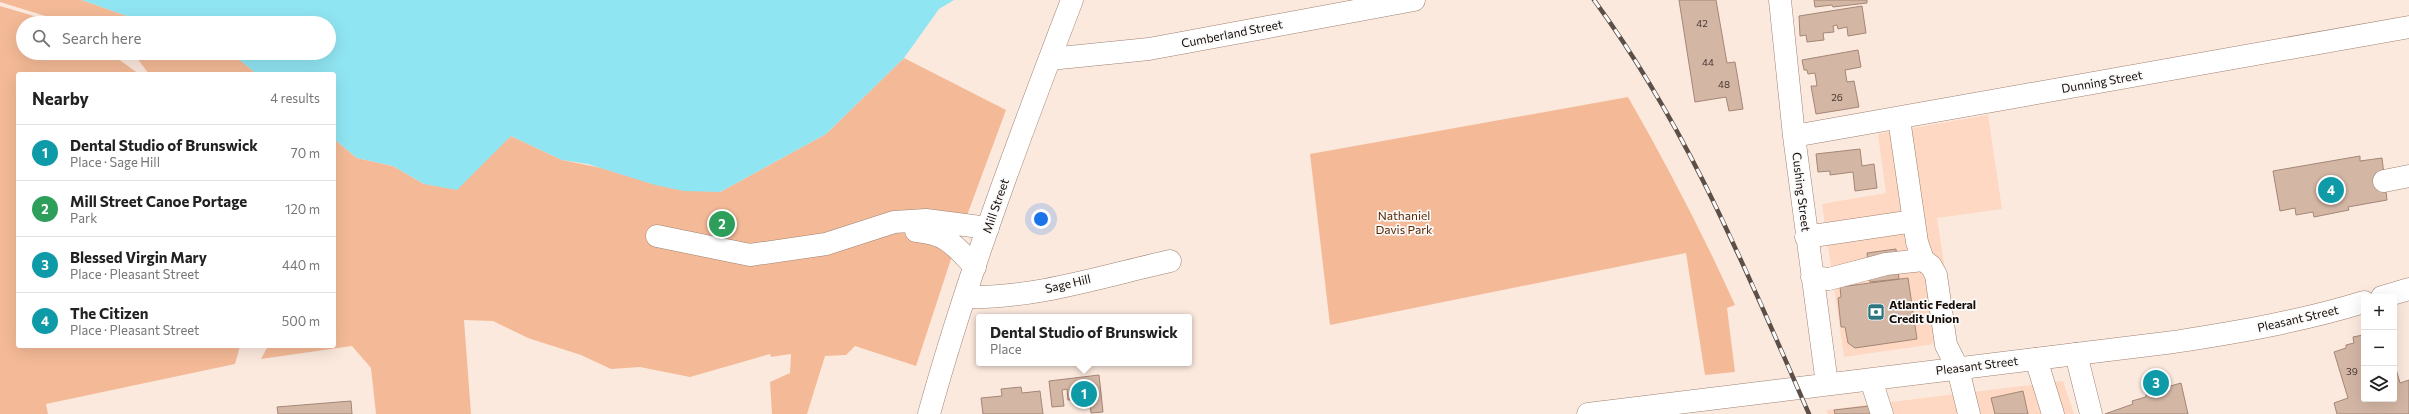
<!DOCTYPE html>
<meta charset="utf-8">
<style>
:root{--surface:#fff;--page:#f2f2f2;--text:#222;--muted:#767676;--line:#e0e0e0;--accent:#0f766e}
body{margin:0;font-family:Commissioner,sans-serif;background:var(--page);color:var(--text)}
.controls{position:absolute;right:12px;bottom:12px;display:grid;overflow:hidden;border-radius:4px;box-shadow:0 4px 16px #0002}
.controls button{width:36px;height:36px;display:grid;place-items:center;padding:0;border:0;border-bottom:1px solid var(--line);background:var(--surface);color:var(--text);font:20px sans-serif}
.you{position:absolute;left:1041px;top:219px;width:14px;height:14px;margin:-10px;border:3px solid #fff;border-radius:50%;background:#1a73e8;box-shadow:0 0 0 6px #1a73e833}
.badge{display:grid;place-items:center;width:26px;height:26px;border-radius:50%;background:var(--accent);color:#fff;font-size:13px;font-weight:700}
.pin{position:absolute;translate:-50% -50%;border:2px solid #fff;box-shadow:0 1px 4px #0006}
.popup{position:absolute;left:976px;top:314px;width:216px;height:52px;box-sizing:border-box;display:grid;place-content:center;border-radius:4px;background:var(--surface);filter:drop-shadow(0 1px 3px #0005);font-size:13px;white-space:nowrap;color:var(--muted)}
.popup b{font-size:15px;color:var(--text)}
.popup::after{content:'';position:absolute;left:50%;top:100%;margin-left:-8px;border:8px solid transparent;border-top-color:var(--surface)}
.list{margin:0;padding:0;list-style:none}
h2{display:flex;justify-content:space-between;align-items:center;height:52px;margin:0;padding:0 16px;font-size:17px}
h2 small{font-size:13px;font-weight:400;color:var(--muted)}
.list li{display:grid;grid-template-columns:26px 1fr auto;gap:12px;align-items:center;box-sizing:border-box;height:56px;padding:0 16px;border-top:1px solid var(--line)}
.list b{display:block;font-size:15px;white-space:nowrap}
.list p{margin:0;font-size:13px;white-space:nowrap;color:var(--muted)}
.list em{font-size:13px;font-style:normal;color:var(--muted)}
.icon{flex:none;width:22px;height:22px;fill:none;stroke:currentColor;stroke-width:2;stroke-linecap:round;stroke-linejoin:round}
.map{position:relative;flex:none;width:2409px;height:414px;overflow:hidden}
.search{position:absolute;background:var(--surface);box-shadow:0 4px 16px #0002;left:16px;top:16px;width:320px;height:44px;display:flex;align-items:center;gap:10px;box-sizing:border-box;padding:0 14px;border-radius:22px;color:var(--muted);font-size:15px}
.panel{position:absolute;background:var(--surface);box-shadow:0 4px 16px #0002;left:16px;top:72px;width:320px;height:276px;border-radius:4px}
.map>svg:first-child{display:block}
</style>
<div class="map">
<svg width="2409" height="414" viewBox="0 0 2409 414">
<rect width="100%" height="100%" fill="#fce9de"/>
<path fill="#fed8c2" d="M1988 115 2002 209 1937 218 1956 341 1844 357 1822 204 1886 193 1878 134Z
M2063 381 2074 414H1828L1826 410Z"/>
<path fill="#f4ba97" d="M0 0H82L124 15 156 23H68L0 2Z
M0 6 58 23H23V53H110L139 74H18V346H240L235 364 46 404 48 414H0Z
M133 53H231L257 74H149Z
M904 58 1006 110 952 256 916 366 855 346 846 355 825 356 807 414H772L770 382 790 373 791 354 771 357 770 354 690 377 640 367 611 369 581 355 528 338 493 321 464 320 471 414H376L371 368 352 346 261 359 268 346H334V139L357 158 393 166 424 184 511 136 562 160 720 192 826 134Z
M1628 97C1667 165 1703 234 1735 305L1727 308 1735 372 1705 375 1686 253 1330 325 1310 154Z"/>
<path fill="#90e5f2" d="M82 0H954L939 9 904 58 826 134 720 192 684 191 655 185 588 164 562 160 511 136 457 190 424 184 393 166 357 158 334 139V74H257L231 53H329V23H156L124 15Z"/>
<path fill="#d4b6a5" stroke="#a38676" d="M1679 0H1716L1727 63 1735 62 1743 109 1729 111 1726 97 1695 102Z
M1814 0H1867V3L1833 7 1832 5 1815 7Z
M1862 6 1866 33 1848 36 1847 27 1838 29 1837 25 1833 26 1834 32 1823 33 1824 40 1807 42 1806 35 1800 36 1799 16Z
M1858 50 1861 67 1845 70 1847 82 1854 81 1859 107 1816 114 1811 86H1817L1815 73 1808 74 1807 70H1804L1802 60Z
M1860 149 1862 166 1874 164 1877 188 1855 191 1853 172 1830 175V171L1818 172 1816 154Z
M2360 156V161L2382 158 2387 200 2348 207 2349 210 2314 217 2313 212 2296 215 2295 208 2280 211 2273 171Z
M1896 249 1899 279 1870 282 1867 253Z
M1908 278 1917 339 1855 348 1848 343 1845 327H1841L1838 298 1841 297 1840 287Z
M2363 335 2364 399H2394V362L2400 383 2409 380V414H2337L2334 403 2348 398 2334 352 2346 348V345L2354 343 2353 337Z
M1099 375 1103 412 1091 413 1089 398 1068 400 1067 389 1062 390 1064 406 1052 407 1049 381Z
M2181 383 2188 414H2105L2133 404 2132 401 2146 397V395L2169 391 2167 387Z
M1021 387 1022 393 1040 391 1043 414H983L981 398 1002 396 1001 389Z
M2023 391 2028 414H1995L1991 398Z
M351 401 352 414H278L277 407Z
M1869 406 1872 414H1835L1834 410Z"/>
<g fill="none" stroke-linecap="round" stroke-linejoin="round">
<defs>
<path id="minor" d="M1780 0 1794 136 1827 384
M1050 59 1149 49 1414 0
M1899 119 1917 242 1923 260
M1794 136 2409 27
M2384 181 2409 176
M916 231C948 234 954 245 975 267
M657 236 750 255 826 244 894 222 926 220 988 228
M1806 237 1914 221
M1812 277 1829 279 1886 264 1923 260 1931 266 1936 275 1946 345 1958 369 1969 414
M965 297C1034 299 1103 276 1170 261
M2076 354 2091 414
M2036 359 2053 414
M1871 380 1882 414"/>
<path id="major" d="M2382 297 2409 289
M1588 414 2174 342C2239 332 2302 321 2364 302"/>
<path id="highway" d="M929 414C968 273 1020 136 1072 0"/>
</defs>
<use href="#minor" stroke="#9e8171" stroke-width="23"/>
<use href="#major" stroke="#9e8171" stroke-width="23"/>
<use href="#highway" stroke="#9e8171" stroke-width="23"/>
<use href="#minor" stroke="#fff" stroke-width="22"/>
<use href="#major" stroke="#fff" stroke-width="22"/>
<use href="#highway" stroke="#fff" stroke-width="22"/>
<defs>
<path id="rail" d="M1594 0C1689 130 1745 268 1809 414"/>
</defs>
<use href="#rail" stroke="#5b4f48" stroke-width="4.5"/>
<use href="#rail" stroke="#fafafa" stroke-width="3" stroke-dasharray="9" stroke-linecap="butt"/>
</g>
<defs>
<symbol id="bank-square" viewBox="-11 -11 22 22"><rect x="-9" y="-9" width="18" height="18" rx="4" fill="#2e7680" stroke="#fafafa"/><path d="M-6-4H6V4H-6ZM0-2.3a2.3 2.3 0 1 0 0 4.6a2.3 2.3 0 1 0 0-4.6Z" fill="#fff"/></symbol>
</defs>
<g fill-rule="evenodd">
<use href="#bank-square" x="1866" y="302" width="20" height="20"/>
</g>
<g text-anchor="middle" stroke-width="3.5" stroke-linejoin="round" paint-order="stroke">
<g font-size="10" fill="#46372f">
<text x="1702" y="27">42</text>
<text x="1708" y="66">44</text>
<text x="1724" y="88">48</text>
<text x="1837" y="101">26</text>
<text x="2352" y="375">39</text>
</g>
<g font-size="12" fill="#170d08" stroke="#fafafa">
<text transform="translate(1232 34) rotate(-11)" y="4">Cumberland Street</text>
<text transform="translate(2102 82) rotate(-10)" y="4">Dunning Street</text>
<text transform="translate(1801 192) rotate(83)" y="4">Cushing Street</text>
<text transform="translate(996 206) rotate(-71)" y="4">Mill Street</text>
<text transform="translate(1068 284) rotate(-13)" y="4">Sage Hill</text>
<text transform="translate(2298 319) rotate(-13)" y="4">Pleasant Street</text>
<text transform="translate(1977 366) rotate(-7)" y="4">Pleasant Street</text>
</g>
<g font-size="12" fill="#5c2700" stroke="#fafafa">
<text x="1404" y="220">Nathaniel<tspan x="1404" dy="14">Davis Park</tspan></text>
</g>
<g font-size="12" font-weight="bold" fill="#170d08" stroke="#fafafa" text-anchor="start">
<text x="1889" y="309">Atlantic Federal<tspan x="1889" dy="14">Credit Union</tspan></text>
</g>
</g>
</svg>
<div class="controls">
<button>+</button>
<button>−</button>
<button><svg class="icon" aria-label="layers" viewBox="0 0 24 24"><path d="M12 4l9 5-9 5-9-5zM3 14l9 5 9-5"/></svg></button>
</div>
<div class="you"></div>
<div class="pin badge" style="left:1084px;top:394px;background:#0f9aa8">1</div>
<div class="popup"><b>Dental Studio of Brunswick</b>Place</div>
<div class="pin badge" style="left:722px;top:224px;background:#2e9e5b">2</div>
<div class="pin badge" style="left:2156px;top:383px;background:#0f9aa8">3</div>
<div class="pin badge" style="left:2331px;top:190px;background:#0f9aa8">4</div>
<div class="search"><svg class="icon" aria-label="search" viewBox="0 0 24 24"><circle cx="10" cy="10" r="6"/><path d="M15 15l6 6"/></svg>Search here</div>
<section class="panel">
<h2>Nearby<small>4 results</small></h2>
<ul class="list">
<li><span class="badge" style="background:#0f9aa8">1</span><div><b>Dental Studio of Brunswick</b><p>Place · Sage Hill</p></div><em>70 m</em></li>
<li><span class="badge" style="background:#2e9e5b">2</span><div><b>Mill Street Canoe Portage</b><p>Park</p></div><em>120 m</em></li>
<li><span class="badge" style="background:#0f9aa8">3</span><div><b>Blessed Virgin Mary</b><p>Place · Pleasant Street</p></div><em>440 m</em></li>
<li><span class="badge" style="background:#0f9aa8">4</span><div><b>The Citizen</b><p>Place · Pleasant Street</p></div><em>500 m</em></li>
</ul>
</section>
</div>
